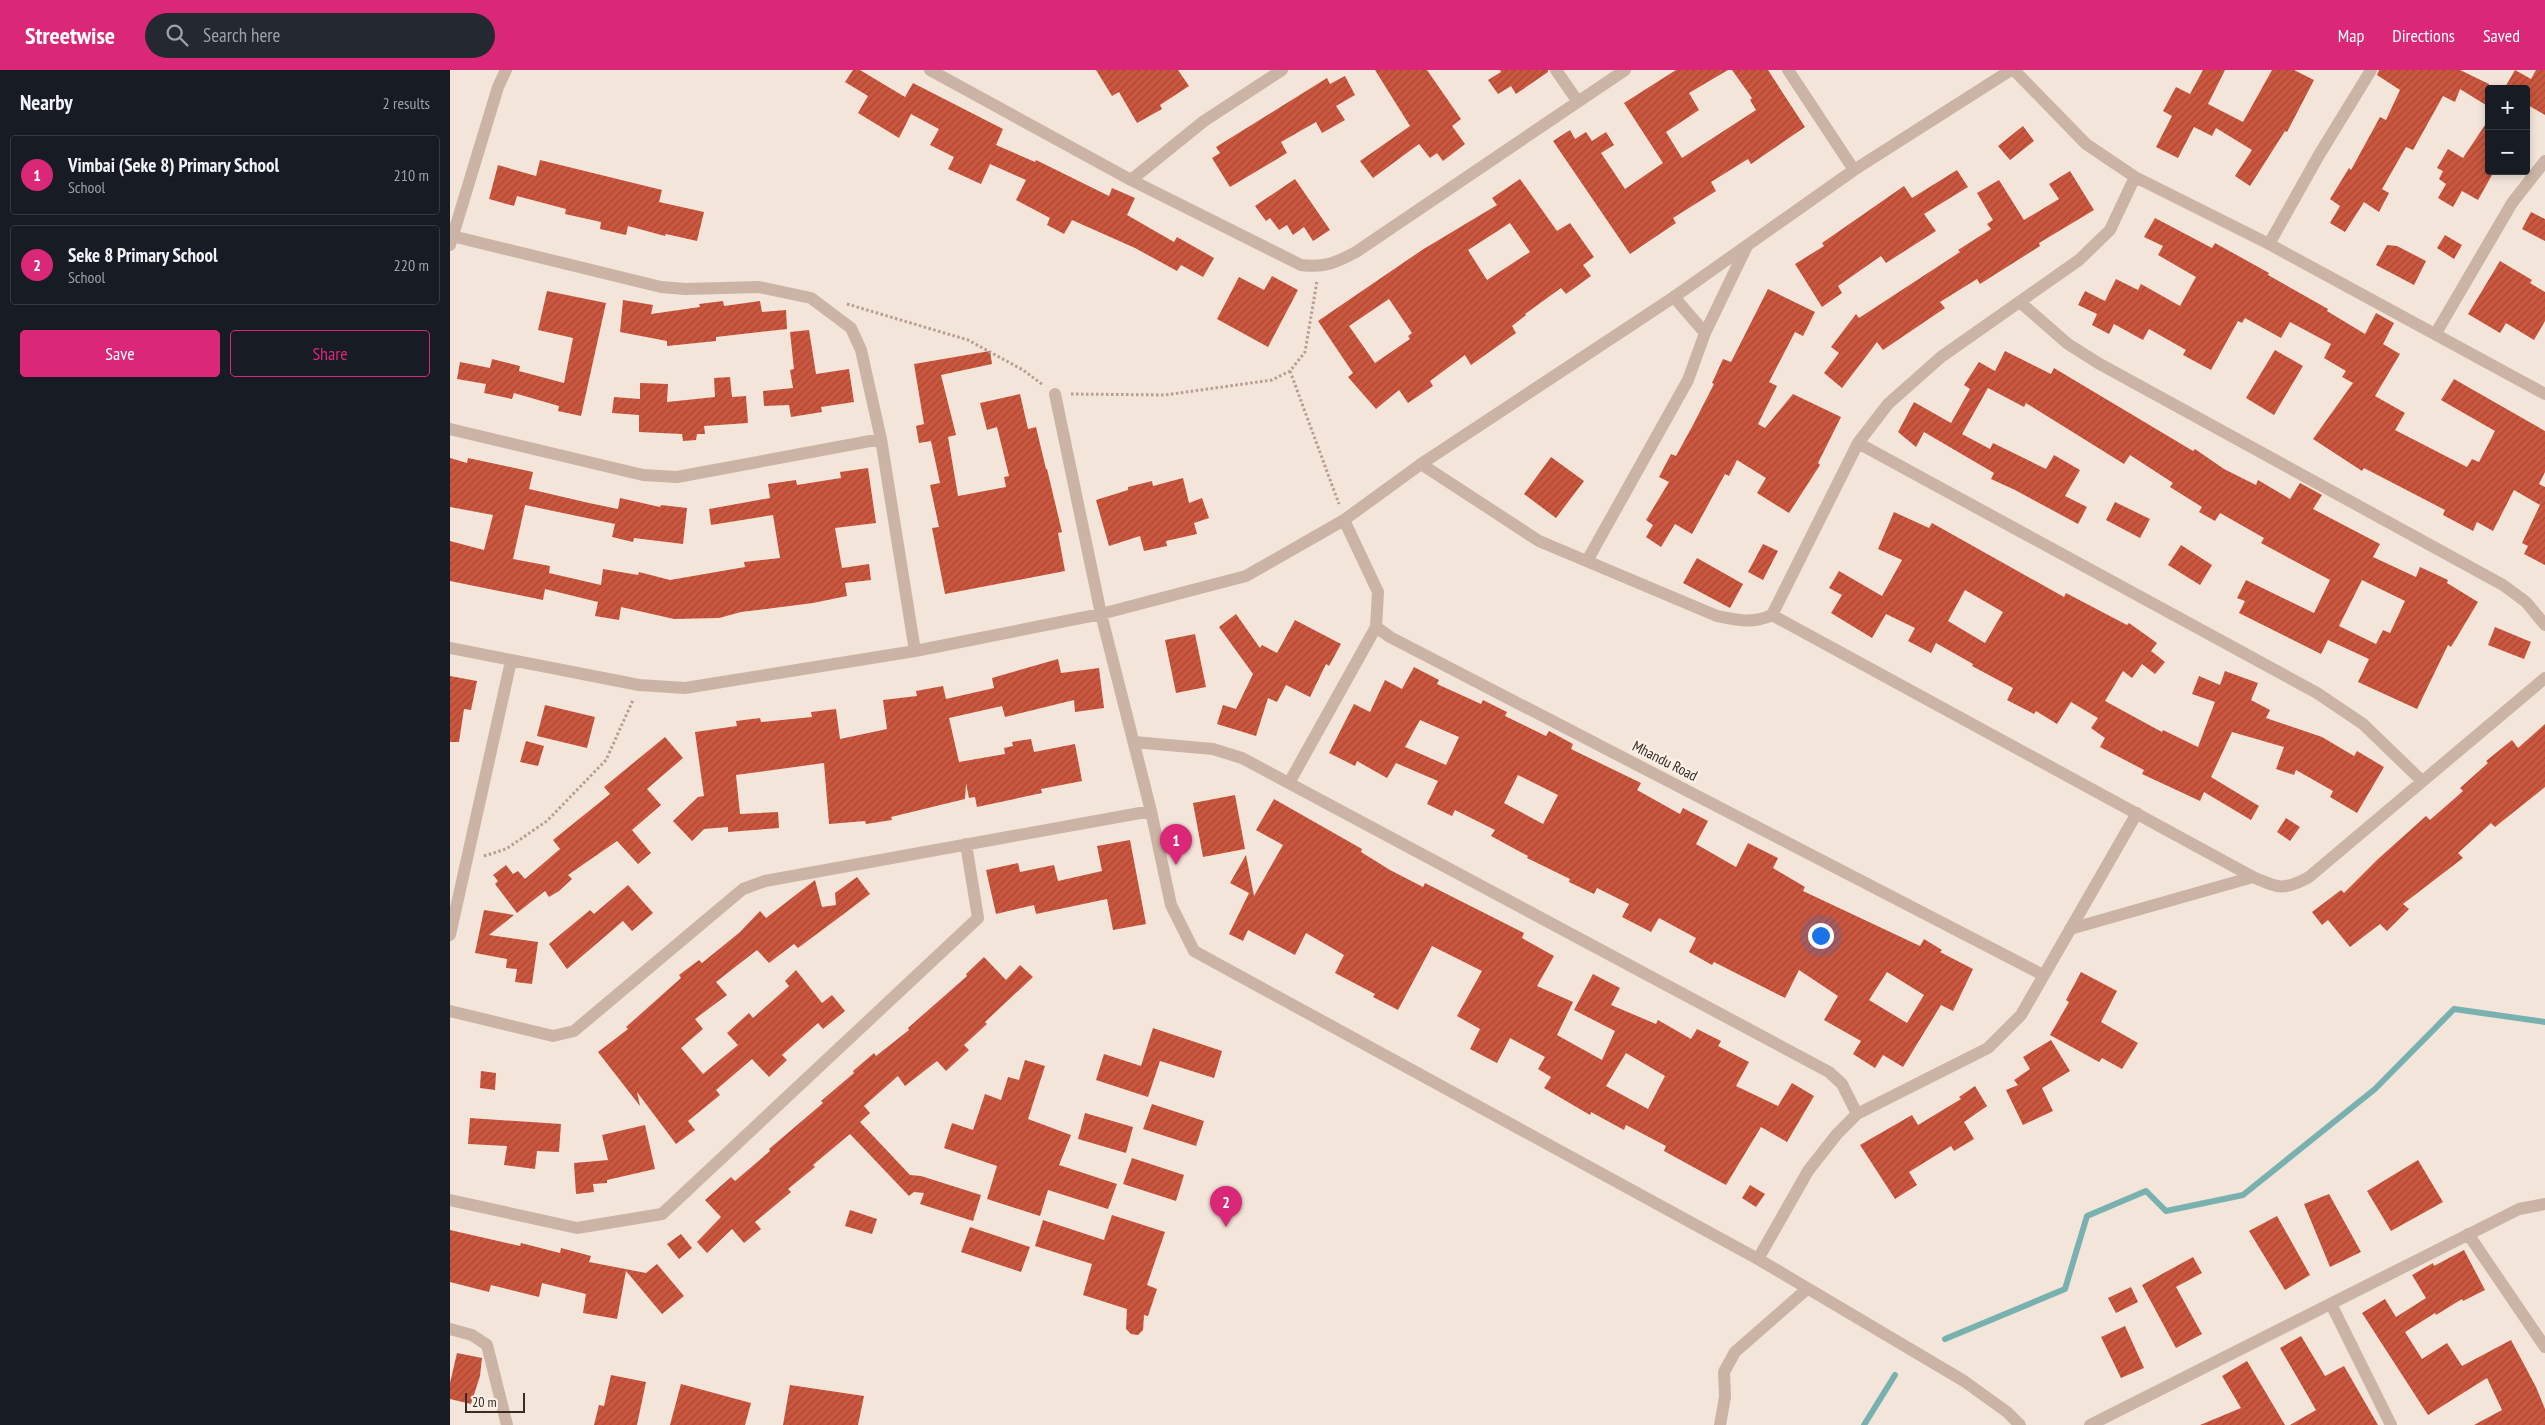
<!DOCTYPE html>
<meta charset="utf-8">
<style>
:root{--surface:#171b24;--page:#242831;--text:#f1f3f6;--muted:#9ea1a6;--line:#363941;--accent:#db2777}
body{margin:0;font-family:"PT Sans Narrow",sans-serif;background:var(--page);color:var(--text)}
.controls{position:absolute;right:15px;top:15px;display:grid;overflow:hidden;border-radius:5px;box-shadow:0 2px 8px #0003}
.controls button{width:45px;height:45px;display:grid;place-items:center;padding:0;border:0;border-bottom:1px solid var(--line);background:var(--surface);color:var(--text);font:25px sans-serif}
.scale{position:absolute;left:15px;bottom:12px;width:60px;box-sizing:border-box;padding-left:5px;border:2px solid #372b27;border-top:0;font-size:14px;line-height:18px;white-space:nowrap;color:#372b27;-webkit-text-stroke:4px #faf0e7;paint-order:stroke}
.you{position:absolute;left:1370px;top:865px;width:18px;height:18px;margin:-12px;border:4px solid #fff;border-radius:50%;background:#1a73e8;box-shadow:0 0 0 8px #1a73e833}
.badge{display:grid;place-items:center;width:32px;height:32px;border-radius:50%;background:var(--accent);color:#fff;font-size:16px;font-weight:700}
.pin{position:absolute;translate:-50% -41px;filter:drop-shadow(0 1px 2px #0008)}
.pin::after{content:'';position:absolute;top:26px;width:18px;height:15px;background:inherit;clip-path:polygon(0 0,100% 0,50% 100%)}
.list{margin:0;padding:0;list-style:none}
h2{display:flex;justify-content:space-between;align-items:center;height:65px;margin:0;padding:0 20px;font-size:21px}
h2 small{font-size:16px;font-weight:400;color:var(--muted)}
.list li{display:grid;grid-template-columns:32px 1fr auto;gap:15px;align-items:center;box-sizing:border-box;height:80px;margin:0 10px 10px;padding:0 10px;border:1px solid var(--line);border-radius:5px}
.list b{display:block;font-size:19px;white-space:nowrap}
.list p{margin:0;font-size:16px;white-space:nowrap;color:var(--muted)}
.list em{font-size:16px;font-style:normal;color:var(--muted)}
.actions{display:flex;gap:10px;padding:15px 20px}
.actions a{flex:1;padding:11px 0;border:1px solid var(--accent);border-radius:5px;text-align:center;font-size:18px;color:var(--accent)}
.actions .main{background:var(--accent);color:#fff}
.icon{flex:none;width:28px;height:28px;fill:none;stroke:currentColor;stroke-width:2;stroke-linecap:round;stroke-linejoin:round}
.map{position:relative;flex:none;width:2095px;height:1355px;overflow:hidden}
header{display:flex;align-items:center;gap:30px;box-sizing:border-box;height:70px;padding:0 25px;background:var(--accent);color:#fff}
header strong{font-size:24px}
nav{display:flex;gap:28px;margin-inline-start:auto;font-size:18px}
.search{width:350px;height:45px;background:var(--page);display:flex;align-items:center;gap:12px;box-sizing:border-box;padding:0 18px;border-radius:28px;color:var(--muted);font-size:19px}
main{display:flex}
aside{flex:1;background:var(--surface)}
.map>svg:first-child{display:block}
</style>
<header>
<strong>Streetwise</strong>
<div class="search"><svg class="icon" aria-label="search" viewBox="0 0 24 24"><circle cx="10" cy="10" r="6"/><path d="M15 15l6 6"/></svg>Search here</div>
<nav><a>Map</a><a>Directions</a><a>Saved</a></nav>
</header>
<main>
<aside>
<h2>Nearby<small>2 results</small></h2>
<ul class="list">
<li><span class="badge">1</span><div><b>Vimbai (Seke 8) Primary School</b><p>School</p></div><em>210 m</em></li>
<li><span class="badge">2</span><div><b>Seke 8 Primary School</b><p>School</p></div><em>220 m</em></li>
</ul>
<div class="actions"><a class="main">Save</a><a>Share</a></div>
</aside>
<div class="map">
<svg width="2095" height="1355" viewBox="0 0 2095 1355">
<defs>
<pattern id="building-hatch" width="6" height="6" patternUnits="userSpaceOnUse" patternTransform="scale(1.25)"><rect width="6" height="6" fill="#cb573f"/><path d="M-1 1l2-2M0 6l6-6M5 7l2-2" fill="none" stroke="#a64835"/></pattern>
</defs>
<rect width="100%" height="100%" fill="#f3e5da"/>
<g fill="none" stroke-linecap="round" stroke-linejoin="round">
<path stroke="#78b1af" stroke-width="6" d="M1495 1269 1615 1219 1637 1146 1696 1121 1716 1141 1793 1125 1925 1019 2004 939 2095 952
M1414 1355 1445 1305"/>
</g>
<path fill="url(#building-hatch)" fill-rule="evenodd" d="M403 0H410L455 27 463 13 553 59 546 75 585 92 586 90 659 126 662 118 685 128 677 145 724 172 727 167 764 188 753 207 731 195 727 201 685 178 622 150 614 164 597 155 600 148 566 130 576 110 540 94 531 114 498 99 504 87 480 75 489 59 461 44 449 68 408 43 418 26 395 12Z
M646 0H728L739 16 710 35 712 39 687 53 669 22 662 26Z
M925 0H977L1011 49 1002 56 1015 74 993 91 987 83 980 88 969 74 923 108 910 91 960 56Z
M1050 0H1098V2L1066 24 1061 16 1048 24 1038 10 1051 2Z
M1226 0H1278L1239 23 1249 40 1216 62 1232 88 1306 40 1300 30 1302 28 1282 0H1318L1355 57 1301 94 1298 89 1261 112 1266 121 1223 148 1226 153 1180 184 1103 71 1120 60 1125 69 1136 62 1142 71 1156 62 1164 75 1151 83 1175 119 1213 93 1174 33Z
M1753 0H1775L1758 34 1793 52 1822 0H1844L1864 10 1837 62 1835 61 1800 116 1785 106 1802 80 1766 58 1762 66 1744 57 1728 88 1706 77 1722 46 1713 41 1726 17 1740 24Z
M1929 0H2010L2039 14V37L2010 19 2005 32 1993 26 1963 80 1956 77 1932 119 1939 123 1929 142 1914 132 1895 162 1880 153 1890 136 1880 129 1899 98 1901 100 1930 47 1936 50 1950 20 1927 5Z
M2065 0 2081 9 2086 0H2095V45L2076 34V19H2054Z
M895 6 905 25 886 36 895 50 872 63 866 52 831 72 837 83 780 117 762 88 770 83 766 77 877 8 880 14Z
M2039 49V103L2042 105 2028 130 2012 121 2003 137 1988 128 1996 114 1989 109 1993 101 1987 98 1998 79 2013 88Z
M1573 56 1584 71 1560 90 1548 76Z
M90 90 212 120 209 132 254 142 247 171 216 164 215 166 178 156 176 165 150 159 151 152 115 144 116 139 67 126 64 136 39 129 48 95 86 106Z
M1507 100 1518 117 1474 144 1486 161 1436 193 1431 186 1388 216 1392 223 1372 237 1345 194 1374 176 1372 173 1454 116 1462 128Z
M1620 101 1644 140 1589 173 1590 176 1530 214 1527 209 1490 232 1495 238 1433 280 1427 272 1392 318 1374 303 1389 283 1381 277 1406 244 1409 248 1510 182 1508 180 1541 159 1537 154 1543 150 1527 123 1549 110 1574 150 1609 129 1599 114Z
M845 109 880 160 863 171 854 157 843 165 837 155 829 160 820 148 816 151 805 136Z
M1070 109 1107 161 1120 153 1144 187 1133 195 1141 206 1116 224 1111 218 1075 244 1076 245 1062 256 1066 263 1021 295 1015 285 980 311 983 316 958 333 949 320 926 339 898 307 903 303 868 251 972 180 1047 135 1042 128ZM1060 153 1080 182 1037 210 1018 180ZM939 229 962 263 958 266 960 269 925 293 899 256Z
M2081 142 2095 149V171L2072 159Z
M1705 148 1762 178 1765 173 1819 203 1818 205 1878 239 1877 241 1915 264 1926 243 1944 253 1933 274 1950 284 1925 326 1955 343 1945 360 2017 397 2022 389 2029 392 2045 361 1991 330 2004 309 2095 361V402L2089 414 2095 417V495L2074 484 2078 476 2072 473 2090 435 2064 420 2043 461 2027 452 2023 461 1993 445 1995 440 1914 398 1912 401 1863 369 1903 313 1892 307 1896 301 1874 288 1881 274 1840 252 1831 268 1795 248 1792 253 1788 251 1761 300 1733 285 1736 280 1699 259 1693 270 1664 254 1659 264 1642 255 1647 244 1628 235 1635 221 1655 231 1666 209 1688 220 1691 214 1730 236 1746 207 1708 185 1713 176 1694 167Z
M1995 165 2012 175 2004 189 1987 178Z
M1937 175 1947 176 1976 191 1964 215 1926 195Z
M2050 191 2082 210 2080 213 2095 222V251L2084 270 2056 253 2050 263 2018 244Z
M822 206 848 220 818 277 767 249 789 207 814 220Z
M1318 219 1365 242 1353 266 1345 262 1319 312 1327 316 1308 354 1315 358 1343 324 1391 347 1368 393 1370 395 1339 443 1307 423 1316 408 1287 390 1279 406 1275 404 1242 464 1225 454 1211 477 1196 467 1203 455 1196 450 1219 412 1209 407 1221 384 1226 386 1243 355 1264 314 1262 313 1273 289 1281 292Z
M97 221 156 233 131 346 108 341 109 336 64 323 62 329 34 323 36 314 7 309 10 292 40 298 42 289 70 296 69 301 114 313 123 268 88 260Z
M173 230 203 235 201 244 250 237 249 234 273 231 274 236 310 231 312 242 336 240 337 259 266 267V271L217 276V271L170 262Z
M359 260 366 304 399 299 404 332 371 337 372 342 341 347 339 335 314 336 313 321 343 318 340 300 344 299 340 262Z
M1825 280 1853 296 1824 345 1796 328Z
M540 281 542 294 491 305 506 365 498 367 508 426 556 417 554 407 559 406 547 357 537 360 530 333 570 324 578 359 586 357 596 399H597L612 462 608 463 615 501 495 524 482 458 489 457 480 415 490 413 481 371 469 373 466 356 474 354 464 294Z
M1555 281 1601 304 1604 298 1743 381 1745 379 1774 399 1806 415 1808 410 1840 429 1850 413 1872 425 1863 439 1930 474 1923 487 1966 507 1970 497 1998 510 1997 513 2028 532 2001 577 1998 575 1967 639 1908 612 1919 589 1878 570 1871 584 1789 543 1795 531 1787 528 1796 510 1864 543 1880 510 1811 473 1814 468 1770 443 1765 451 1749 442 1752 437 1720 417 1723 413 1680 385 1674 394 1576 333 1574 337 1538 318 1512 364 1540 379 1543 373 1596 399 1604 385 1630 400 1615 426 1637 437 1628 454 1565 420 1541 409 1544 403 1474 362 1466 377 1448 362 1464 332 1501 353 1520 319 1514 315 1529 292 1545 301ZM1912 510 1955 531 1940 563 1933 560 1926 574 1889 556Z
M280 307 282 327 296 326 298 353 254 356 255 364H247L246 370 233 371 232 364 189 362V345L162 343 164 327 190 329V313L218 314 217 332 265 327 264 308Z
M1101 387 1134 411 1106 448 1074 424Z
M0 388 17 393 18 388 83 402 79 419 139 433 168 439 170 428 210 437 211 435 237 438 233 474 184 468 183 472 162 467 165 454 75 435 63 489 100 496 99 503 151 515 153 499 188 505 189 502 220 510 295 497 294 492 330 488 323 445 261 455 259 439 320 428 318 414 346 410 347 415 391 408 390 402 418 398 426 453 385 458 392 498 419 494 421 510 395 513 397 526 363 533 291 542 269 548 224 549 171 537 169 550 145 546 148 532 95 519 93 530 0 511V471L34 480 43 445 0 437Z
M733 408 739 433 752 428 759 448 744 453 747 464 716 471 717 476 694 481 690 466 659 476 646 430 678 420V417L702 411 703 416Z
M1665 432 1700 449 1690 468 1656 450Z
M1444 442 1479 458 1482 453 1614 527 1616 523 1677 555 1679 553 1707 573 1701 581 1715 592 1705 604 1692 594 1682 608 1673 601 1655 631 1712 662 1713 660 1748 677 1765 632 1742 624 1749 606 1770 615 1775 601 1808 613 1801 630 1820 640 1816 648 1872 667 1904 686 1907 681 1934 697 1907 743 1880 727 1883 721 1846 700 1844 705 1826 699 1834 677 1782 662 1761 707 1809 736 1801 750 1754 722 1750 731 1692 704 1694 700 1650 677 1655 668 1641 658 1648 648 1621 632 1607 654 1586 641 1584 644 1557 630 1563 618 1522 596 1523 594 1486 573 1481 583 1458 571 1465 558 1436 544 1422 568 1381 543 1392 525 1379 518 1389 501 1432 526 1452 490 1428 479ZM1515 520 1553 542 1535 573 1498 551Z
M1313 474 1328 481 1313 510 1298 502Z
M1731 475 1762 495 1750 515 1718 495Z
M1247 488 1293 514 1280 538 1233 513Z
M786 544 810 578 812 575 827 583 845 550 891 574 879 596 876 594 860 627 836 615 827 632 818 628 806 666 767 654 773 635 786 639 803 604 769 557Z
M2045 557 2081 572 2074 589 2038 575Z
M745 564 756 617 726 623 715 570Z
M608 589 611 603 649 598 654 638 625 642 624 630 555 647 552 636 499 648 509 692 555 684 554 678 563 676 562 672 581 669 584 682 625 674 632 711 591 719 592 723 527 737 525 727 519 728 516 713 515 729 441 747 442 750 416 754 415 751 379 754 374 693 286 705 290 744 328 742 329 758 278 762V757L254 759 242 771 223 751 248 727 254 726 245 662 287 656 286 651 310 648 311 652 362 647 361 642 386 639 390 669 437 659 433 630 467 626 466 621 493 616 496 629 544 618 542 608Z
M964 597 989 610 987 614 1031 634 1033 630 1057 642 1055 646 1096 666 1099 661 1123 674 1121 679 1191 713 1187 720 1230 744 1233 738 1258 751 1246 774 1286 797 1298 773 1328 788 1323 798 1355 817 1353 821 1470 876 1474 869 1492 880 1490 882 1523 899 1503 941 1491 935 1453 997 1433 985 1425 998 1403 984 1411 971 1374 950 1388 926 1349 900 1335 928 1264 892 1262 895 1239 882 1246 868 1209 848 1201 862 1172 847 1179 834 1147 818 1144 824 1119 812 1120 809 1077 788 1078 786 1041 766 1045 760 1005 740 1002 746 977 734 988 711 946 693 937 708 907 691 905 696 879 683 904 634 920 642 935 610 952 619ZM970 650 1009 667 996 695 955 677ZM1068 705 1108 725 1093 754 1054 733ZM1437 902 1474 925 1457 953 1419 930Z
M0 606 27 611 21 640 14 639 9 672H0Z
M95 635 145 647 137 678 87 666Z
M2095 654V717L2045 757 2041 753 2008 783 2013 788 1953 834 1959 839 1937 861 1930 854 1900 877 1878 850 1872 855 1862 842 1891 820 1894 823 1928 789 1976 746 1980 750 2013 721 2010 718 2038 693 2036 691 2062 670 2068 678Z
M215 667 233 688 197 719 211 735 182 760 201 783 188 794 167 771 118 805 122 809 109 821 99 827 95 821 67 843 45 814 48 811 43 805 56 795 63 804 68 801 75 809 110 779 103 770 160 724 154 717Z
M76 671 94 676 88 696 70 692Z
M785 725 795 779 753 787 743 733Z
M824 729 912 779 911 782 940 800 973 817 975 813 1074 863 1072 868 1104 886 1087 916 1123 932 1107 965 1152 990 1165 961 1124 940 1143 904 1170 918 1161 935 1206 954 1208 950 1241 969 1247 959 1271 971 1268 976 1299 992 1286 1016 1328 1036 1342 1013 1364 1026 1337 1072 1311 1057 1276 1115 1214 1081 1216 1076 1176 1055 1174 1060 1141 1042 1140 1045 1094 1018 1101 1007 1088 999 1095 987 1060 968 1047 993 1020 979 1030 959 1007 946 1032 901 982 876 948 940 923 927 925 924 885 903 894 885 856 863 845 885 798 860 793 871 779 864 799 823 780 813 796 785 804 826 833 775 806 760ZM1176 983 1215 1006 1198 1039 1156 1016Z
M1836 748 1850 757 1840 771 1827 762Z
M680 770 696 854 663 860 657 829 586 844 584 835 546 844 536 800 568 793 570 802 604 795 608 811 652 801 647 776Z
M407 807 420 824 395 843 348 878 344 874 319 893 307 880 266 912 277 925 245 949 253 959 231 978 253 1004 288 975 277 963 299 943 303 948 339 916 335 911 346 900 372 933 382 925 395 941 373 959 368 953 332 985 337 990 319 1007 302 989 266 1020 270 1025 238 1051 245 1060 226 1074 187 1022 190 1036 148 982 178 959 176 957 231 908 229 905 249 890 252 893 290 862 310 841 316 848 365 810 372 837 386 835 385 823Z
M178 815 203 843 182 861 173 851 117 899 99 874 140 840 144 844Z
M34 840 64 845 39 865 88 872 82 914 65 912 67 899 56 898 57 889 25 883Z
M534 887 556 910 570 895 583 907 535 952 537 954 514 975 519 980 496 1001 487 991 455 1016 448 1006 414 1036 420 1043 410 1052 460 1105 471 1106 531 1125 523 1151 470 1134 474 1123 464 1122 459 1126 400 1064 363 1095 365 1097 338 1119 341 1122 305 1152 311 1159 294 1173 282 1159 257 1183 247 1172 271 1147 255 1130 281 1107 285 1111 320 1081 319 1079 373 1033 371 1031 404 1003 403 1001 424 983 426 986 459 960 458 958 517 906 516 904Z
M1631 902 1667 921 1651 952 1688 973 1672 999 1652 988 1649 992 1600 965 1619 932 1616 930Z
M703 958 772 981 764 1008 710 991 698 1027 646 1010 654 984 691 996Z
M1601 970 1620 1001 1592 1018 1603 1041 1573 1055 1556 1020 1568 1015 1564 1010 1580 999 1573 987Z
M575 990 595 996 578 1049 621 1065 609 1095 667 1114 658 1139 598 1120 590 1146 537 1129 547 1096 494 1078 502 1053 523 1060 535 1024 551 1030 558 1007 569 1010Z
M31 1001 46 1003 45 1020 30 1018Z
M1525 1016 1537 1036 1514 1052 1524 1069 1504 1081 1501 1076 1459 1102 1467 1115 1445 1129 1410 1075 1462 1045 1468 1055 1511 1029 1509 1027Z
M702 1034 754 1051 746 1076 693 1059Z
M635 1043 683 1057 676 1083 628 1069Z
M20 1048 111 1054 109 1082 87 1081 85 1099 54 1095 57 1076 18 1074Z
M195 1055 205 1099 157 1110V1113L143 1114 144 1122 126 1124 124 1093 158 1090 152 1065Z
M682 1088 734 1105 726 1131 673 1114Z
M1968 1090 1993 1132 1941 1161 1917 1121Z
M1300 1115 1315 1124 1306 1137 1292 1128Z
M1879 1124 1911 1182 1880 1197 1854 1134Z
M400 1140 427 1149 422 1164 395 1156Z
M662 1145 715 1162 697 1215 707 1219 698 1246 694 1245 693 1260 688 1265 681 1264 676 1259 677 1239 633 1225 642 1194 585 1176 593 1150 654 1170Z
M1827 1146 1860 1205 1835 1220 1799 1161Z
M520 1157 580 1177 571 1202 511 1182Z
M0 1160 70 1176 71 1173 110 1183 111 1178 141 1186 139 1192 196 1203 207 1194 234 1226 212 1244 176 1201 167 1249 133 1243 136 1224 92 1213 89 1227 41 1215 39 1222 0 1212Z
M231 1164 242 1178 229 1189 217 1174Z
M2014 1180 2035 1220 2013 1231 2012 1229 1986 1245 1985 1243 1955 1262 1972 1289 1997 1273 2012 1296 2061 1270 2086 1317 2095 1339V1355H2024L2052 1340 2037 1308 1978 1345 1912 1243 1935 1229 1946 1247 1976 1228 1962 1205 1983 1193 1984 1196Z
M1743 1187 1752 1203 1726 1217 1752 1264 1726 1278 1692 1215Z
M1681 1217 1688 1232 1666 1243 1658 1228Z
M1675 1256 1694 1298 1671 1308 1651 1267Z
M1851 1266 1875 1306 1894 1296 1928 1355H1840L1866 1340 1830 1278Z
M7 1283 32 1288 30 1306 21 1334 0 1329V1313Z
M1797 1291 1835 1355H1750L1791 1338 1772 1306Z
M161 1305 196 1312 187 1355H144L149 1335 154 1336Z
M231 1314 301 1333 295 1355H220Z
M340 1315 414 1326 408 1355H333Z"/>
<g fill="none" stroke-linecap="round" stroke-linejoin="round">
<path stroke="#b79e90" stroke-width="3" stroke-dasharray="2.5 2.5" stroke-linecap="butt" d="M397 234 518 270 573 300 593 315
M840 301 889 434
M621 324 715 325 822 310 840 301 855 282 867 211
M34 786 56 779 97 751 156 690 183 630"/>
<path stroke="#cbb4a5" stroke-width="12" d="M1255 263 1297 176
M971 394 1089 471 1267 546C1286 550 1303 554 1322 545
M1137 491 1238 310 1255 263 1224 227"/>
<path stroke="#cbb4a5" stroke-width="12" d="M480 0 681 110 851 195C875 198 885 193 906 182L1175 0
M1106 0 1128 32
M1338 0 1404 100
M1564 0 1636 74 1685 107 1819 174 2095 324
M1685 107 1660 160 1629 190 1491 287 1438 334 1408 373 1322 545 1803 807C1828 818 1834 821 1859 807L2095 608
M681 110 754 51 832 0
M2 166 211 217 235 219 309 217 361 228 401 258 411 280 431 369 465 581
M1819 174 1869 85 1921 0
M0 175 48 17 56 0
M1571 233 1618 274 1648 293 2053 515 2076 532 2095 555
M1986 263 2062 133 2095 91
M605 324 651 544 701 741 721 835 744 881 1308 1189 1514 1311 1557 1342 1570 1355
M0 359 193 405 227 407 431 369
M1408 373 1867 623 1913 654 1972 711
M894 450 928 522 926 557 940 567 1593 905
M0 578 189 615 235 618 465 581 651 544 796 506 894 450 971 394 1224 227 1404 100 1561 0
M684 672 763 679 792 688 1379 1002 1392 1014 1407 1044
M839 713 926 557
M1620 859 1803 807
M0 865 61 591
M0 941 103 966 124 961 293 819 315 811 701 741
M0 1130 127 1158 212 1144 528 848 516 774
M2018 1164 2095 1277
M1308 1189 1358 1101 1387 1064 1407 1044 1538 978 1571 945 1687 743
M1881 1234 1941 1355
M0 1259 22 1265 37 1275 57 1355
M1270 1355 1275 1327 1274 1302 1285 1282 1357 1219
M1640 1355 2069 1139 2095 1134"/>
</g>
<g text-anchor="middle" stroke-width="5" stroke-linejoin="round" paint-order="stroke">
<g font-size="15" fill="#372b27" stroke="#faf0e7">
<text transform="translate(1215 691) rotate(27)" y="5">Mhandu Road</text>
</g>
</g>
</svg>
<div class="controls">
<button>+</button>
<button>−</button>
</div>
<div class="scale">20 m</div>
<div class="you"></div>
<div class="pin badge" style="left:726px;top:795px">1</div>
<div class="pin badge" style="left:776px;top:1157px">2</div>
</div>
</main>
